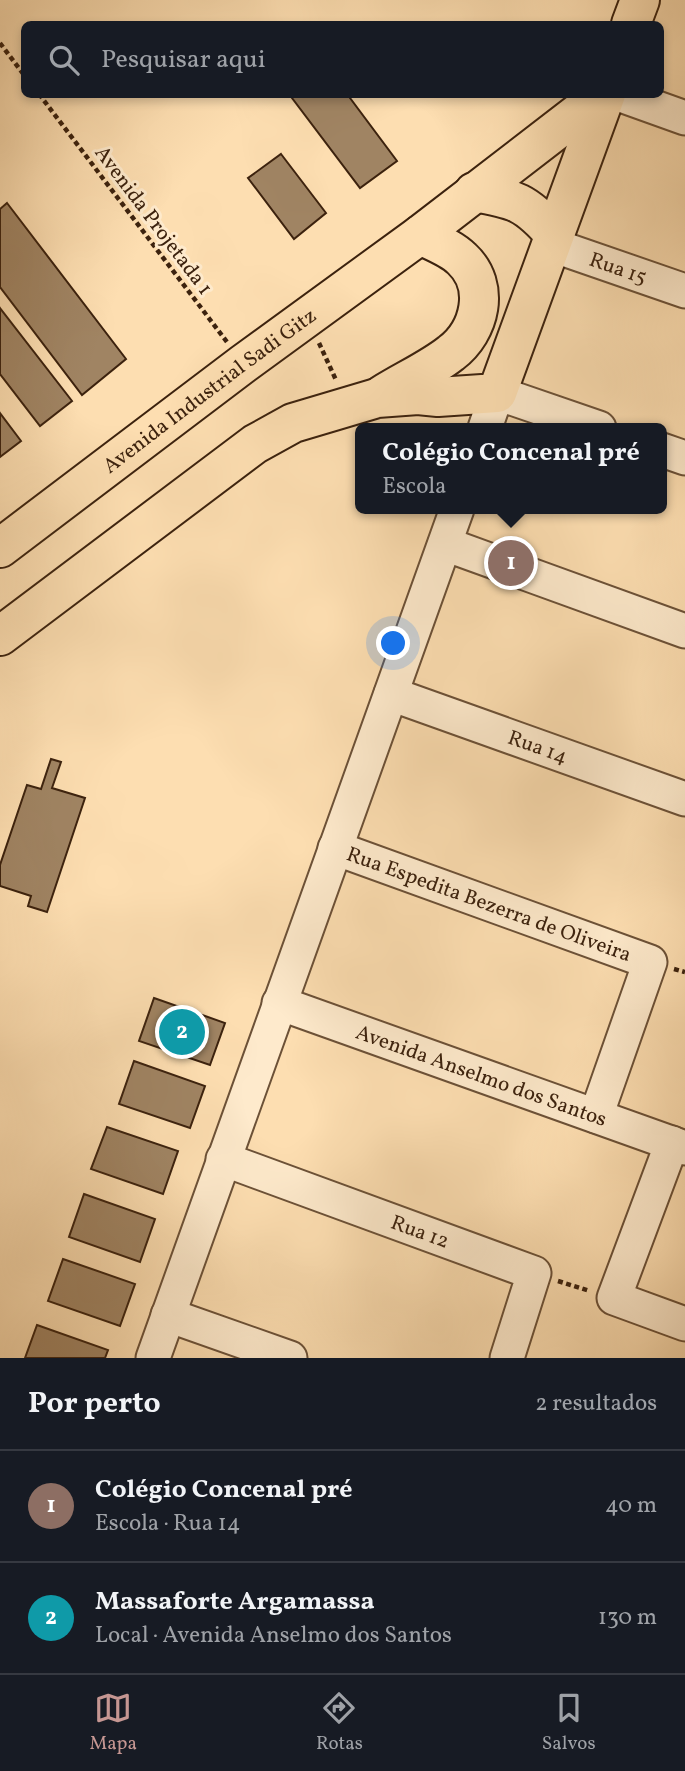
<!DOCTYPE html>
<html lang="pt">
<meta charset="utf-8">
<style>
:root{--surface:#171b24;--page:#242831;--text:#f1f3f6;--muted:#9ea1a6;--line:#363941;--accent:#c59692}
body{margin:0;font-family:Vollkorn,serif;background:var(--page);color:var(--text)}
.you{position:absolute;left:394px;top:644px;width:24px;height:24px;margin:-18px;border:5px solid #fff;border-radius:50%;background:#1a73e8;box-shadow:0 0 0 10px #1a73e833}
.badge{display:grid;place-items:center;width:46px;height:46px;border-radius:50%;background:var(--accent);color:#fff;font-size:23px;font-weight:700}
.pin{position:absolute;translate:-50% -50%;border:4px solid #fff;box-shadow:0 2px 7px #0006}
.popup{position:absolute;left:355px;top:423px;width:312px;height:91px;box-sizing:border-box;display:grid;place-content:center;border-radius:10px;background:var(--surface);filter:drop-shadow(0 2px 5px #0005);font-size:23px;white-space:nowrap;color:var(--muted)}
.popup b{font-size:26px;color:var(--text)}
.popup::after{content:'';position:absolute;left:50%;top:100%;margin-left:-14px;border:14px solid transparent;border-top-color:var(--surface)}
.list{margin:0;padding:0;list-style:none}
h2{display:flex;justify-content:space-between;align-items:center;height:91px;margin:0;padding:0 28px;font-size:30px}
h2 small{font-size:23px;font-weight:400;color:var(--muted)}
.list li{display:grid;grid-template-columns:46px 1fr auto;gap:21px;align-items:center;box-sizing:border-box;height:112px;padding:0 28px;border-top:2px solid var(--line)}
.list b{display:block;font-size:26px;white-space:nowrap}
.list p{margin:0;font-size:23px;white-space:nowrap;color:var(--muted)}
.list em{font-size:23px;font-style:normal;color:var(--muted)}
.icon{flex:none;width:38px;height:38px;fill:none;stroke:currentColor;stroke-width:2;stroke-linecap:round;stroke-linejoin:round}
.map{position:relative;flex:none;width:685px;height:1358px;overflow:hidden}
.search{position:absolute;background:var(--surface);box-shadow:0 4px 10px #0003;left:21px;right:21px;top:21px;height:77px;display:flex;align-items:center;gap:18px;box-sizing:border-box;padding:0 24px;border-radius:10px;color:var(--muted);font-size:26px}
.sheet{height:315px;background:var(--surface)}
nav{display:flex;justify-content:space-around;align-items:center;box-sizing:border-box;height:98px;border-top:2px solid var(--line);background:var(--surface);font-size:19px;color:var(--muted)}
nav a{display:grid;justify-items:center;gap:4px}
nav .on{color:var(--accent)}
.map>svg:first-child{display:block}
</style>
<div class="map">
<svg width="685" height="1358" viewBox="0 0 685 1358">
<rect width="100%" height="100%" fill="#fddeb1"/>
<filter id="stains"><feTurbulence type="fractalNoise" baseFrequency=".00286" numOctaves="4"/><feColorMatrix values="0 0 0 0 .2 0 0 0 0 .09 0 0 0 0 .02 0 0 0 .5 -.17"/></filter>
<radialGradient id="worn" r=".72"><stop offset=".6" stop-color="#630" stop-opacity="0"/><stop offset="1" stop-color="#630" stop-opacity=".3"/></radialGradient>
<path fill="#a08463" stroke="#3c220e" stroke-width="2" d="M289 94H347L397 161 360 188Z
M281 154 326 213 294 239 248 178Z
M7 203 126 359 82 395 0 287V209Z
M0 308 72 401 40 426 0 374Z
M0 413 21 441 0 457Z
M51 759 61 762 52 788 85 798 47 912 28 906 31 896 0 886V865L27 785 41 789Z
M154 998 225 1023 210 1065 139 1041Z
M134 1061 205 1086 190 1128 119 1104Z
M107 1127 178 1151 163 1194 91 1169Z
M84 1194 155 1219 140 1262 69 1237Z
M63 1259 135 1284 120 1326 48 1301Z
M37 1325 108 1350 105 1358H25Z"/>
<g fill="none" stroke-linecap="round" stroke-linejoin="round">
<defs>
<g id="minor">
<path d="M618 94 685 118"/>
<path id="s1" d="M552 245 685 291"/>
<path d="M485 428 497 393 599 428"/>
<path d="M662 450 685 458"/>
<path d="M445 544 685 631"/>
<path id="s2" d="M391 694 685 799"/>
<path id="s3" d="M335 848 650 962 596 1116"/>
<path id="s4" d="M279 1003 685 1148"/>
<path d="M672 1143 614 1298 685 1324"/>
<path id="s5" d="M223 1159 534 1273 507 1358"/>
<path d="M168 1315 290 1358"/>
<path d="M153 1358 457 509"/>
</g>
<g id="major">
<path d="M631 24 640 0"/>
<path d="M474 192C515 199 526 202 554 234"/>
<path d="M382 395C404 381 431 369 451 353 480 331 491 286 462 259 451 248 434 242 420 235"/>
<path id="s6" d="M0 548 243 364 420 235 603 94"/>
<path d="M0 636 255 444 293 423 377 398 418 395 438 397 497 393 606 94"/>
</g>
</defs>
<use href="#minor" stroke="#6c5137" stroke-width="37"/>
<use href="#major" stroke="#3c220e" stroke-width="42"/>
<path stroke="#3c220e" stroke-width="4.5" stroke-dasharray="5 3.5" stroke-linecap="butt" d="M0 43 24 75
M39 94 227 342
M319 343 336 380
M674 969 685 972
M558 1281 590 1291"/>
<use href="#minor" stroke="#feeacc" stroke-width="33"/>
<use href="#major" stroke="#fddeb1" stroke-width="38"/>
</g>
<g text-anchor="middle" stroke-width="6" stroke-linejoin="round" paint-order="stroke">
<g font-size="21" fill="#3c220e" stroke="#feeacc">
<text transform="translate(154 220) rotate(53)" y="7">Avenida Projetada 1</text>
<text dy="7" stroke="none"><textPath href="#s1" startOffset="70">Rua 15</textPath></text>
<text dy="7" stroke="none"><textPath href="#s6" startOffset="262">Avenida Industrial Sadi Gitz</textPath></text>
<text dy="7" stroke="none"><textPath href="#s2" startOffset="156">Rua 14</textPath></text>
<text dy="7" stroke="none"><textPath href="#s3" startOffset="164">Rua Espedita Bezerra de Oliveira</textPath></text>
<text dy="7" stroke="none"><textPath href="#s4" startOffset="215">Avenida Anselmo dos Santos</textPath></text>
<text dy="7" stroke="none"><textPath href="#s5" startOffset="210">Rua 12</textPath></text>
</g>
</g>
<rect width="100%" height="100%" filter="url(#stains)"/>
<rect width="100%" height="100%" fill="url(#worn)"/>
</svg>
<div class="you"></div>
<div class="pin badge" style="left:511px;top:563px;background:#8d6e63">1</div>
<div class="popup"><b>Colégio Concenal pré</b>Escola</div>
<div class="pin badge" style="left:182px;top:1032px;background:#0f9aa8">2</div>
<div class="search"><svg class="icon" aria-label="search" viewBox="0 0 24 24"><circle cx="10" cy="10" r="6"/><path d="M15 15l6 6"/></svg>Pesquisar aqui</div>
</div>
<section class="sheet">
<h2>Por perto<small>2 resultados</small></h2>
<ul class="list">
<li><span class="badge" style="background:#8d6e63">1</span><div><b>Colégio Concenal pré</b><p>Escola · Rua 14</p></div><em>40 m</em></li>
<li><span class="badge" style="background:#0f9aa8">2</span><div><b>Massaforte Argamassa</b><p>Local · Avenida Anselmo dos Santos</p></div><em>130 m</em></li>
</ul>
</section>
<nav>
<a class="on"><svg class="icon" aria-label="map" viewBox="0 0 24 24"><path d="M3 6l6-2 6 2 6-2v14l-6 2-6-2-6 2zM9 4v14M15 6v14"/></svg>Mapa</a>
<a><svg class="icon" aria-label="directions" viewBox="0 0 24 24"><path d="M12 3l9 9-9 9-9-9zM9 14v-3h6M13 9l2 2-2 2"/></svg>Rotas</a>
<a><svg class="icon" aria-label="saved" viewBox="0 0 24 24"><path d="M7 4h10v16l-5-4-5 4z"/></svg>Salvos</a>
</nav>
